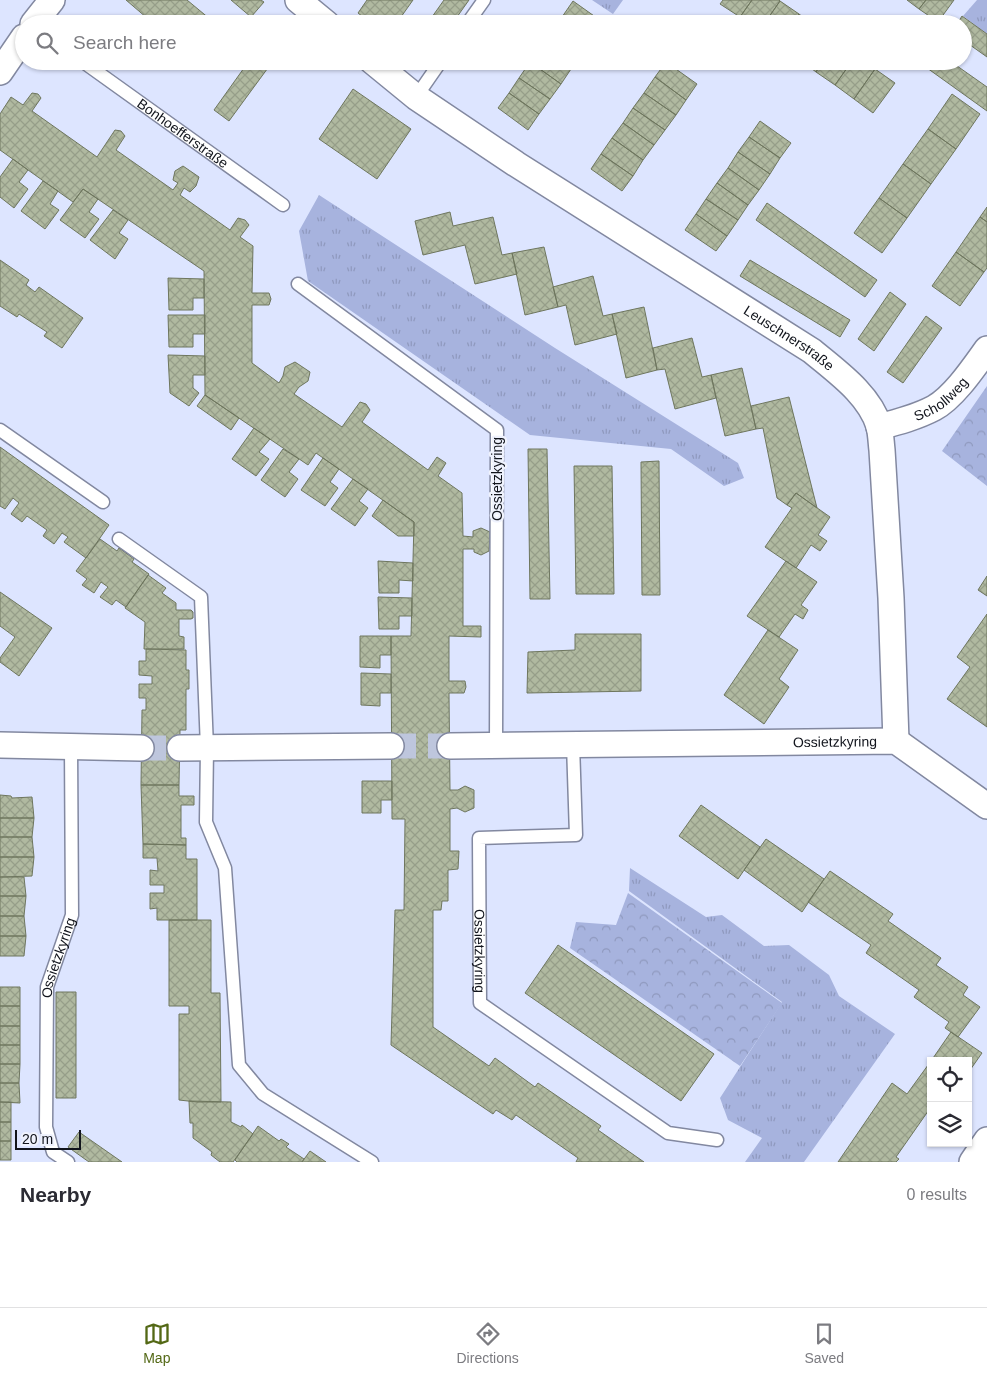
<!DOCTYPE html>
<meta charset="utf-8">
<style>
:root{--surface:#fff;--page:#f2f2f3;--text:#2b2b33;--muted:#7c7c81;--line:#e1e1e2;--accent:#536815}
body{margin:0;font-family:Helvetica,sans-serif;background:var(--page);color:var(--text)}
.controls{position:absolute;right:15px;bottom:15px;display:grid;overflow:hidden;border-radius:0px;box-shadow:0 1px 4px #0004}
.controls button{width:45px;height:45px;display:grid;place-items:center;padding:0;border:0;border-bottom:1px solid var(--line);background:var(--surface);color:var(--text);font:25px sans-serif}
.scale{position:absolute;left:15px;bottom:12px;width:66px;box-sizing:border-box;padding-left:5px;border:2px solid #11141c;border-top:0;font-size:14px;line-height:18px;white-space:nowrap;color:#11141c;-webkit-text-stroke:4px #eff2fd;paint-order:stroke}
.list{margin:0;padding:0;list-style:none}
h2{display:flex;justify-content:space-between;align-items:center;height:65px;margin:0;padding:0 20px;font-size:21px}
h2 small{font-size:16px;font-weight:400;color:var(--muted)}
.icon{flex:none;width:28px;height:28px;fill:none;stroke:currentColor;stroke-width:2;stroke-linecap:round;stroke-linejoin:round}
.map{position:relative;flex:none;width:987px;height:1162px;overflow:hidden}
.search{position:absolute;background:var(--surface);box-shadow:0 1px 4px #0004;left:15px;right:15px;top:15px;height:55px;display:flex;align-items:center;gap:12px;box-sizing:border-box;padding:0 18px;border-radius:28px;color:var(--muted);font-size:19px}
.sheet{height:145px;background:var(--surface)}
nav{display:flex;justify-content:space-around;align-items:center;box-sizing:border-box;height:70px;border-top:1px solid var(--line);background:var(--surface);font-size:14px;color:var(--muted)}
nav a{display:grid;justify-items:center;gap:2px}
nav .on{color:var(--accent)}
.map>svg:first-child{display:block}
</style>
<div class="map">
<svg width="987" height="1162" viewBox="0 0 987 1162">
<defs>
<pattern id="grass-tufts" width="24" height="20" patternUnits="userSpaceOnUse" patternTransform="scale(1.25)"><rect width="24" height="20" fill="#a7b3de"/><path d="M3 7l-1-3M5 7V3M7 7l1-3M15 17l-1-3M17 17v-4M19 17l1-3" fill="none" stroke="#8f99be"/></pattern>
<pattern id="forest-crowns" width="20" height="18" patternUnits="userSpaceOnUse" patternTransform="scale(1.25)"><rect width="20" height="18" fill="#a7b3de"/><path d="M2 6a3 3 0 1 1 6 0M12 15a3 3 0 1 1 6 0" fill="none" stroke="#8f99be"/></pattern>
<pattern id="building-cross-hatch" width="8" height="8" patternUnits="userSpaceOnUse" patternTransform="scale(1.25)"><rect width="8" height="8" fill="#b0b9a0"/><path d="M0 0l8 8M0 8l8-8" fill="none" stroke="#969e89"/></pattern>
</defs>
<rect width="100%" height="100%" fill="#dde5ff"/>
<path fill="url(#grass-tufts)" d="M592 0H623L613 14Z
M977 0H987V34L963 16Z
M319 195 555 348 738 463 744 478 724 486 671 449 530 435 308 281 299 231Z
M630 868 706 917 722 915 764 946 789 945 829 975 839 996 895 1034 804 1162H745L762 1138 728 1120 720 1098 782 1002 629 891Z"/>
<path fill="url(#forest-crowns)" d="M987 386V486L942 451Z
M628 893 782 1003 740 1066 570 948 576 922 616 925Z"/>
<path fill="url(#building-cross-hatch)" stroke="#6e765e" d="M126 0H187L216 24H154Z
M231 0H261L264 2 251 17Z
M367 0H413L396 24H372L358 13Z
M444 0H469L452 24H427Z
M723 0H752L740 17 720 4Z
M752 0H779L780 1 764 24H749L740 17Z
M907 0H926L919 9Z
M926 0H954L938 22 919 9Z
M573 1 604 23 603 24H572L562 17Z
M780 1 799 14 792 24H764Z
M799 14 812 24H792Z
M962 16 987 34V57L963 40V24H957Z
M562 17 572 24H558Z
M200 61H214L208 68Z
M249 61H273L229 121 214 110Z
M531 61H561L571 69 561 84 530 62Z
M561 61H577L571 69Z
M802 61H823L816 72Z
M823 61H852L835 85 816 72Z
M852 61H865L875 69 854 99 835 85Z
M932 61H950L987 87V111L927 68Z
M530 62 561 84 550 99 519 78Z
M666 62 697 84 686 100 655 77Z
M875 69 895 83 873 113 854 99Z
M655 77 686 100 676 115 644 93Z
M519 78 550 99 539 114 509 93Z
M353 89 411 129 377 179 319 139Z
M32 93 38 94 41 98 32 111 97 157 115 130 121 131 125 136 116 150 173 190 178 183 173 180 175 171 183 166 199 177 196 186 190 192 184 188 180 195 230 230 238 218 245 220 249 225 240 237 253 246 252 293H269L271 299 269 305H252V363L279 383 283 376 285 367 295 362 310 372 308 381 299 387 294 394 342 427 360 402 366 404 370 410 362 422 428 470 437 457 446 463 438 476 462 493 463 536 473 537V531L481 528 490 532 489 551 481 555 474 552V549H463V626H481V637L449 636V681H465L466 687 464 693H449L450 790H458L465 786 474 790V808L465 812 457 808 450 809V851H459L458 869 448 870V901H442L441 910H433V1027L489 1066 495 1058 535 1087 538 1083 601 1126 598 1130 644 1162H576L578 1158 516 1115 512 1120 496 1110 493 1114 391 1045 395 910H404L405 819H392L391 636H411L414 522 316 453 308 465 205 395 204 271 83 189 73 202 0 150V114L11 97 23 105Z
M509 93 539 114 528 130 498 108Z
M644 93 676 115 665 130 633 108Z
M952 94 980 114 956 149 928 129Z
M633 108 665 130 654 145 623 123Z
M760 121 791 143 780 158 749 137Z
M623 123 654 145 643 160 612 138Z
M928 129 956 149 931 184 903 164Z
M749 137 780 158 770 174 738 152Z
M612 138 643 160 633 176 601 154Z
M738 152 770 174 759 190 728 168Z
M601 154 633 176 622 191 591 169Z
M13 159 28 170 19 182 28 189 14 208 0 197V177Z
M903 164 931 184 907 218 879 198Z
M728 168 759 190 748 205 717 183Z
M43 181 58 191 50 204 59 210 45 229 21 211Z
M717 183 748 205 738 220 706 199Z
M83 189 98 199 89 212 99 219 85 238 60 220Z
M879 198 907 218 882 253 854 233Z
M706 199 738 220 727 236 696 214Z
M767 203 877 280 865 297 756 220Z
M987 207V222L980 217Z
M113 210 128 220 119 233 128 239 115 259 90 240Z
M450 212 453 226 493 217 502 255 512 253 517 274 475 284 465 245 423 255 415 221Z
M696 214 727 236 716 251 685 230Z
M980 217 987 222V268L984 272 956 252Z
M544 247 558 307 525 315 512 253Z
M956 252 984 272 960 306 932 286Z
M0 260 29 280 26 285 35 292 39 287 83 318 62 348 44 336 47 332 19 314 17 317 0 306Z
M750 260 850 320 840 337 740 276Z
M593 276 603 316 612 314 617 334 575 345 566 305 558 307 553 287Z
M168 278 204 279V298H193V310H169Z
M890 292 906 304 874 351 858 339Z
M644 307 657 370 626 378 612 314Z
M168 315H205V334H193V347H169Z
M926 316 942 328 903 383 887 372Z
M692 338 702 377 711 375 716 398 675 409 665 369 657 370 653 348Z
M168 355 205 356V375H193V388L199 393 189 406 170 393Z
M742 368 756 429 725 436 711 375Z
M205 395 239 418 231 430 197 406Z
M789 397 817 508 796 493 787 505 777 498 763 428 756 429 751 406Z
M254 428 270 439 259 452 269 459 256 476 232 459Z
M0 447 109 525 86 558 64 542 68 537 62 533 54 544 43 536 47 530 27 516 22 522 11 514 19 503 13 498 5 509 0 506Z
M283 449 299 459 289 472 298 479 285 497 261 480Z
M528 449H547L550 599H530Z
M323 458 339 469 330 482 338 488 325 506 301 490Z
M659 461 660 595H642L641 462Z
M574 466H612L614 594H576Z
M353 479 368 489 359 501 368 508 355 526 331 509Z
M796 493 830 517 818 535 827 541 820 551 811 545 796 568 765 547 792 508 787 505Z
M383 500 414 522V536H398L372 516Z
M100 539 117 551 119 548 134 559 132 562 149 574 126 607 116 600 112 605 100 597 108 587 101 582 94 593 82 585 87 579 76 571Z
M378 561 413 563V581L399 580V593H379Z
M786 561 817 582 801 605 808 610 803 619 795 614 779 637 747 616Z
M148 575 166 588 162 593 176 603V610H191L193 612V618L191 619H179V636L184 637V649H144L145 622 125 608Z
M987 576V596L978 590Z
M0 592 52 628 19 676 0 662V658L15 637 0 626Z
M378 597 412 598V616H399V629H379Z
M987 614V727L947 699 970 667 957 657Z
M768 630 798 650 779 679 789 687 764 724 724 695Z
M575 634H641V691L527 693 528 652 575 650Z
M360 636H391V655H380V668L360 667Z
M146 649 186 650V670H189V689H186V730H180L179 785H141L142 710H146V698H139V684H152V676L139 675V661H146Z
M361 673 391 674V693H380V706L361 705Z
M362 781H392V800H381V813H362Z
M141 785H179V796H194V805H181V838H186V845L143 844Z
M0 795 11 796 12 798 32 797 34 818H0Z
M701 805 760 847 738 879 679 836Z
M0 818H34L32 837H0Z
M0 837H32L34 857H0Z
M766 839 824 879 802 912 744 870Z
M143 844 186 845V859H197V920H157V908L150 909V893H164V885H150V870L158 871 157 858H143Z
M0 857H34L32 876 0 877Z
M830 871 893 914 888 921 941 958 936 965 968 987 963 995 980 1007 958 1037 945 1028 949 1022 914 997 919 990 866 953 871 945 808 902Z
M0 877H24L26 896H0Z
M0 896H26L24 916H0Z
M0 916H24L26 936H0Z
M169 920H211V993H220L221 1102H197L179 1100V1014H189V1006H169Z
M0 936H26L24 956H0Z
M558 945 714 1054 681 1101 525 993Z
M0 987H20V1006H0Z
M56 992H76V1098H56Z
M0 1006H20V1026H0Z
M0 1026H20V1045H0Z
M951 1032 982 1053 968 1073V1061H931Z
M0 1045H20V1064H0Z
M931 1061V1107L896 1157 899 1159 896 1162H838L892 1083 907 1094Z
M0 1064H20L19 1083H0Z
M0 1083H19L20 1103 0 1102Z
M189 1101 231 1102V1122L241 1127 242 1125 253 1134 233 1162H220L211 1155 212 1152 193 1138V1123H190Z
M0 1102H11V1122H0Z
M0 1122H11V1141H0Z
M258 1126 279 1141 281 1139 289 1144 286 1147 304 1159 302 1162H237L235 1160Z
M79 1132 122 1162H89L68 1147Z
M0 1141H11V1160H0Z
M310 1151 326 1162H302Z"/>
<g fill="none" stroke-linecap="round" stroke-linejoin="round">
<path stroke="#bec6dd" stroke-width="25" stroke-dasharray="25 12" stroke-linecap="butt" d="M391 746H450
M141 748H180"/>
<defs>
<g id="service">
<path d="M467 24 484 0"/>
<path id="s1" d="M82 61 283 205"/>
<path d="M416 97 441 61"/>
<path d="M298 284 497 430 496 745"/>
<path d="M0 430 103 502"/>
<path d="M119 539 201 597 207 748 206 822 225 868 239 1065 263 1094 372 1162"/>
<path id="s2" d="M573 744 576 835 479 838 480 1003 668 1133 717 1140"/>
<path id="s3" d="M68 1162 53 1152 46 1127 47 987 72 915 71 746"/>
</g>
<g id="minor">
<path d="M298 0 327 24"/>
<path d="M33 24 52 0"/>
<path id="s4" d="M372 61 416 97 516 164 812 351C837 372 869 394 879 426 881 434 881 442 882 450L891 598 896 741"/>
<path d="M0 72 24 37"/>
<path id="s5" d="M879 427C898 422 917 417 934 408 954 397 974 367 987 349"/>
<path d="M0 745 141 748"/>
<path id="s6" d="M450 746 896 741 987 806"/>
<path d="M180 748 391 746"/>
<path d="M972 1162 987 1140"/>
</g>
</defs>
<use href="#service" stroke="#8288a0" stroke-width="15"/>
<use href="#minor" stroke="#8288a0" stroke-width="28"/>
<use href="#service" stroke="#fff" stroke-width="12"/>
<use href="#minor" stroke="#fff" stroke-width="25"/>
</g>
<g text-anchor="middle" stroke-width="4.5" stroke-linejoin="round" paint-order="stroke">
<g font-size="14" fill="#11141c" stroke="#eff2fd">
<text dy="5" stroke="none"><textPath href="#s1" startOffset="124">Bonhoefferstraße</textPath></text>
<text dy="5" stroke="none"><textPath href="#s4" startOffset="501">Leuschnerstraße</textPath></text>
<text dy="5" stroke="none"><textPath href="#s5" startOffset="69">Schollweg</textPath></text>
<text transform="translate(497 479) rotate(-90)" y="5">Ossietzkyring</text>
<text dy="5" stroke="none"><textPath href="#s6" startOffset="385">Ossietzkyring</textPath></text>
<text dy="5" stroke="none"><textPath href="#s2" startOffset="301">Ossietzkyring</textPath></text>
<text dy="5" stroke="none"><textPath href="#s3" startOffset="215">Ossietzkyring</textPath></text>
</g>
</g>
</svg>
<div class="controls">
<button><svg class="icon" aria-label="locate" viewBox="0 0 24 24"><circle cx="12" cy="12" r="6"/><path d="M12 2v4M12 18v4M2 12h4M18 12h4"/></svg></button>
<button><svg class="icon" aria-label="layers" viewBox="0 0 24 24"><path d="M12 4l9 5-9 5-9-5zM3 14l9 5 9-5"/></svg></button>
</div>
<div class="scale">20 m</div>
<div class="search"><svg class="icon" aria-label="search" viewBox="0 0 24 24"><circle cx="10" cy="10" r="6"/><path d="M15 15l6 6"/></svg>Search here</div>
</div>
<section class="sheet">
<h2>Nearby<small>0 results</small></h2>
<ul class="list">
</ul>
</section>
<nav>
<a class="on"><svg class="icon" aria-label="map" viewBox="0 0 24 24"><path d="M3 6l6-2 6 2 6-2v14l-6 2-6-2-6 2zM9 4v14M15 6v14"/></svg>Map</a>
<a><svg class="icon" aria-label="directions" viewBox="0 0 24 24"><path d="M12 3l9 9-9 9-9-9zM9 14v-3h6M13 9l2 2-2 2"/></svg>Directions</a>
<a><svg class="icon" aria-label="saved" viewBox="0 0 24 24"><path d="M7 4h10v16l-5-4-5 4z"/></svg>Saved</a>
</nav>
